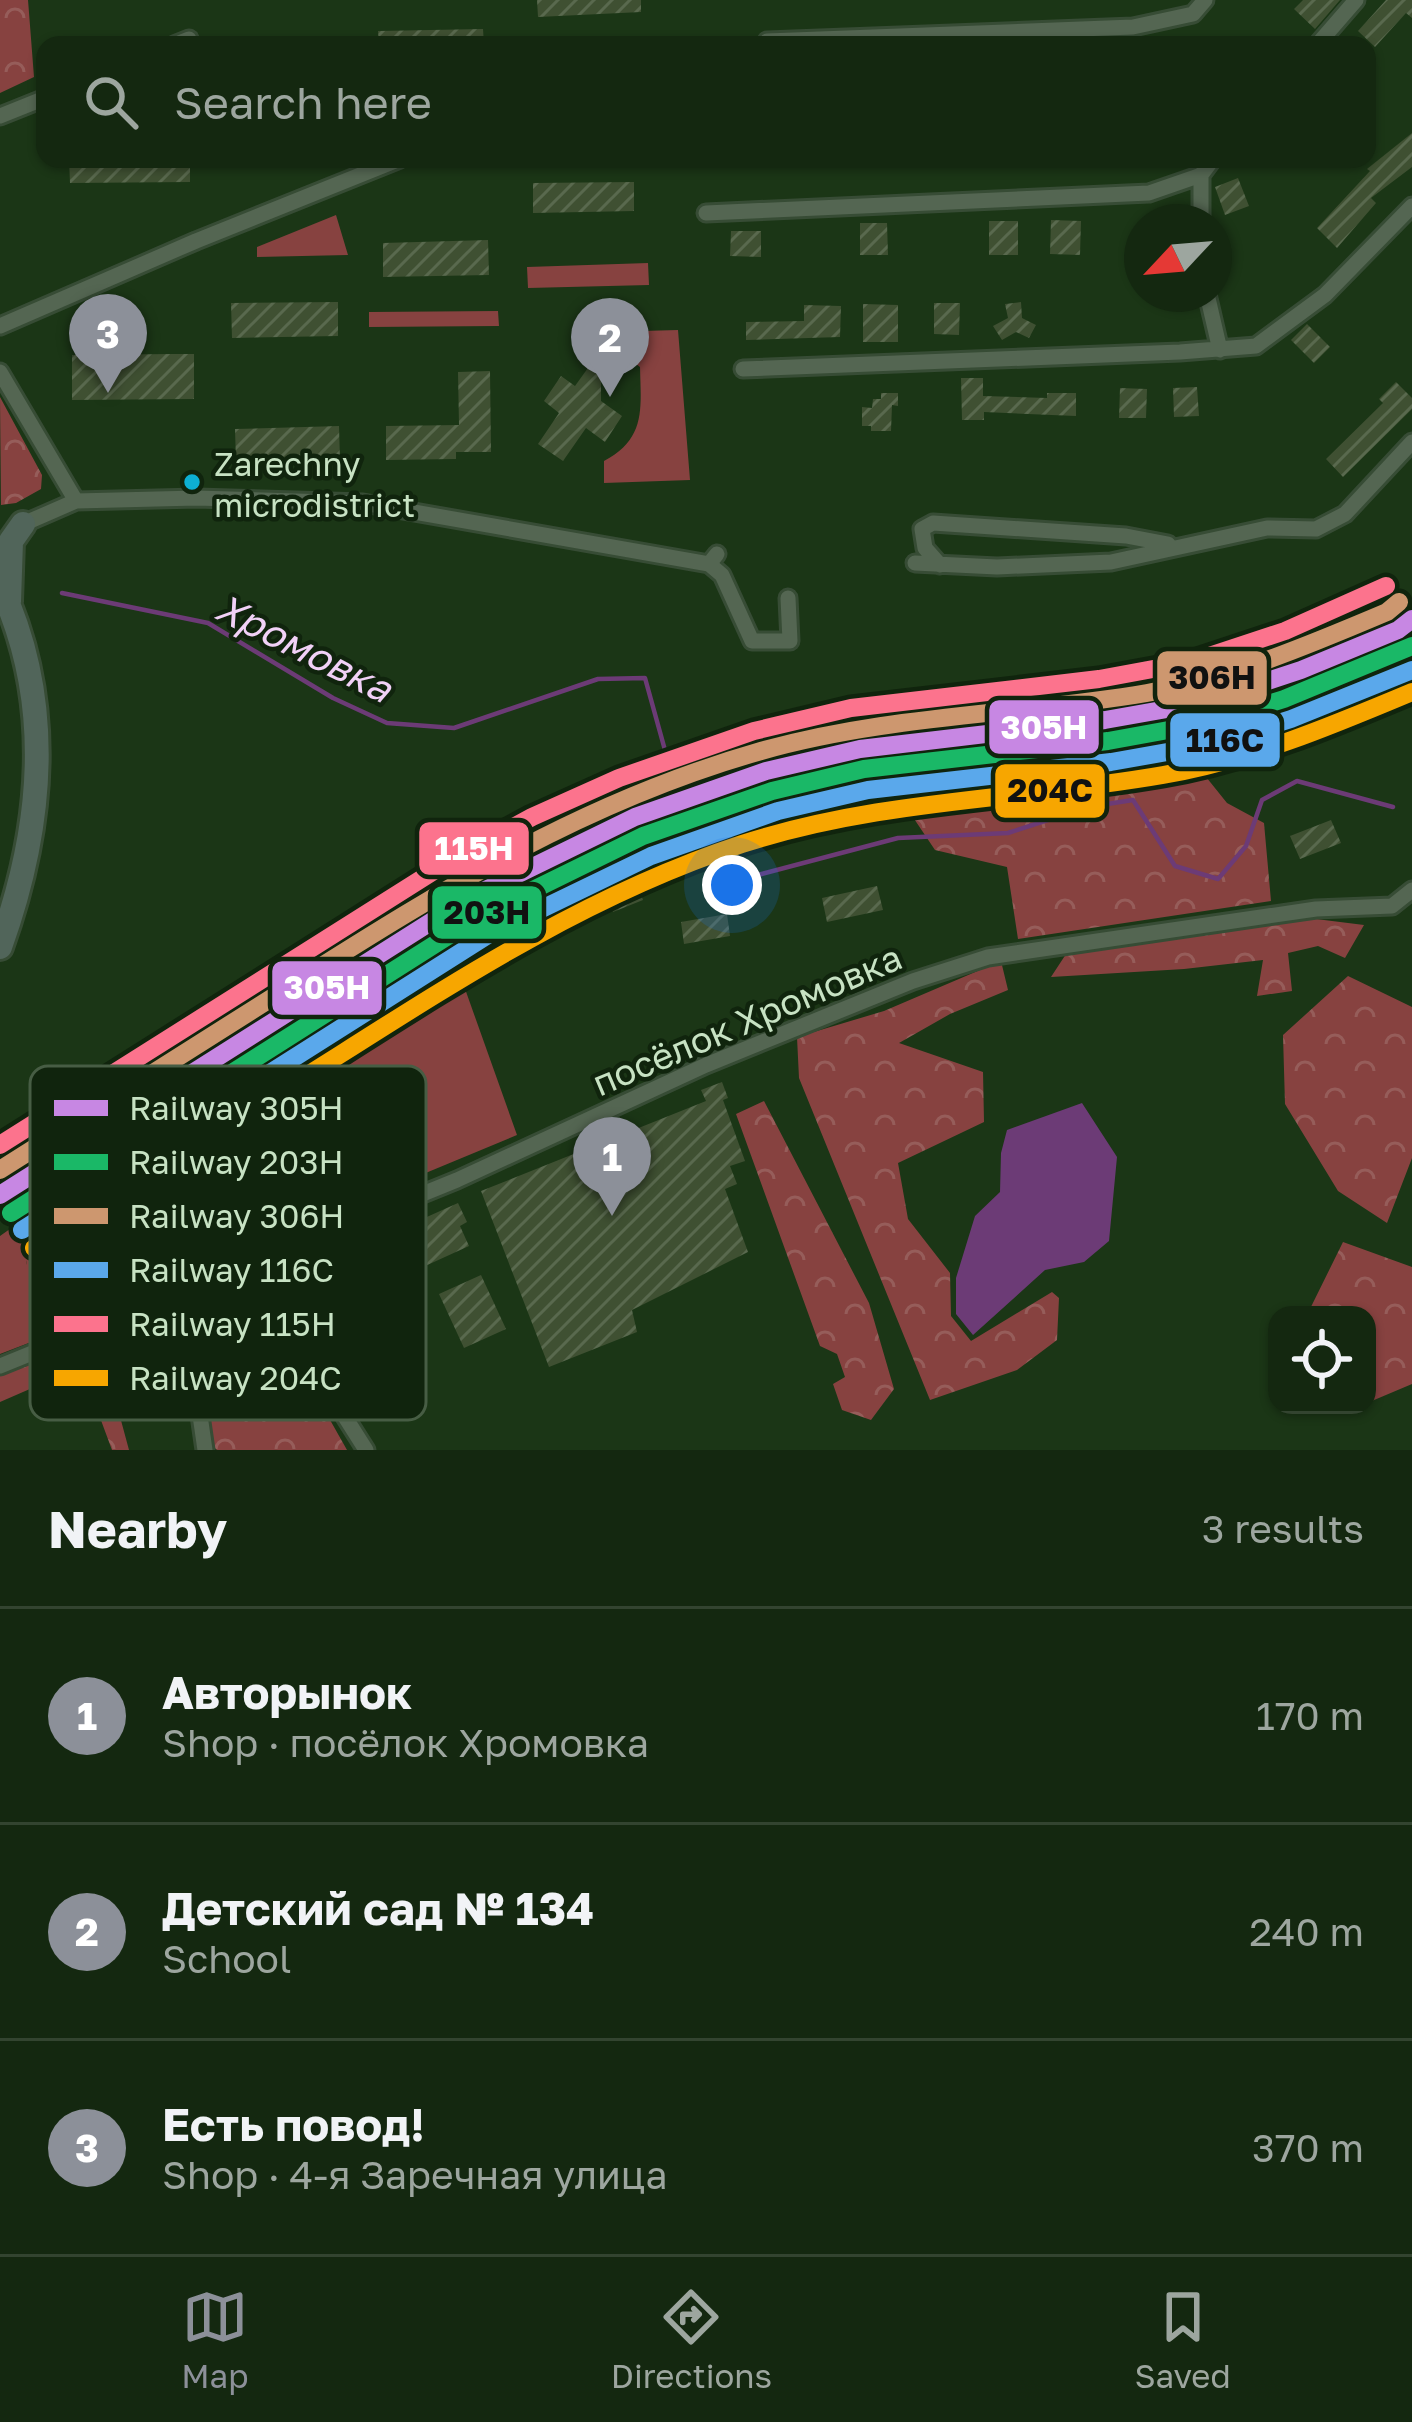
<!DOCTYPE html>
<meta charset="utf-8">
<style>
:root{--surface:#142810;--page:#1d3019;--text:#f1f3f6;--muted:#9da69f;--line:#334430;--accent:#8c9099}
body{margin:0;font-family:"Golos Text",sans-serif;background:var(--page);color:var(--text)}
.controls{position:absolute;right:36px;bottom:36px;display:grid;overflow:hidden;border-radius:24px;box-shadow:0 3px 9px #0004}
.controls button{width:108px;height:108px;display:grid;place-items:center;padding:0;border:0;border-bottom:3px solid var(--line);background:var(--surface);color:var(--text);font:60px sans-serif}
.compass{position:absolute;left:1124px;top:204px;width:108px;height:108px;border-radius:50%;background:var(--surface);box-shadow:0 3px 9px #0004;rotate:244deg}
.you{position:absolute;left:732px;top:885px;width:42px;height:42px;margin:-30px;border:9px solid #fff;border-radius:50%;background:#1a73e8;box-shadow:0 0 0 18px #1a73e833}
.badge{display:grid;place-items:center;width:78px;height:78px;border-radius:50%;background:var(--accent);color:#fff;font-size:39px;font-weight:700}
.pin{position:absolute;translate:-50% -99px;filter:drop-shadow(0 3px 6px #0008)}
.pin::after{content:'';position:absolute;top:63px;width:42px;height:36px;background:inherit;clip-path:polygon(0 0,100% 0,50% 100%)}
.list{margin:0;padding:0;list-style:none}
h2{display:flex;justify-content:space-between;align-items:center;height:156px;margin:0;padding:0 48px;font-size:51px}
h2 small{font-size:39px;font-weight:400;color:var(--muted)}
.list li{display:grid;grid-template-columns:78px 1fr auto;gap:36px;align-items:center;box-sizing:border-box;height:216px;padding:0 48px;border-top:3px solid var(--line)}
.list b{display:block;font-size:45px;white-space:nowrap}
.list p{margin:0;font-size:39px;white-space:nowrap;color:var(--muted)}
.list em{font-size:39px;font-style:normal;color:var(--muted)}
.icon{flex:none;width:66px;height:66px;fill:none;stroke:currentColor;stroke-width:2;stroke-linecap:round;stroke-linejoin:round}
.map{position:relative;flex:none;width:1412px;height:1450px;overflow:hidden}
.search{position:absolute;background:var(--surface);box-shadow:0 3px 9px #0004;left:36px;right:36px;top:36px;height:132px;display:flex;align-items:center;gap:30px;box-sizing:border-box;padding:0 42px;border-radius:24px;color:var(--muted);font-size:45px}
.sheet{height:804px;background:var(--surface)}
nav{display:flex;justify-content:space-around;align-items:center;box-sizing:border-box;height:168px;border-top:3px solid var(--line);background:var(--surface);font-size:33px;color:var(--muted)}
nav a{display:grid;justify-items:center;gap:6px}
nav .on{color:var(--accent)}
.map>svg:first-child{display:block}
</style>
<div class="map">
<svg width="1412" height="1450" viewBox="0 0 1412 1450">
<defs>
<pattern id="forest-crowns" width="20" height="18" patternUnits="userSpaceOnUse" patternTransform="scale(3)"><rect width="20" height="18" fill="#874240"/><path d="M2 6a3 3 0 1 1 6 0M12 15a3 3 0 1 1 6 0" fill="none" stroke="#965d5a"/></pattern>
<pattern id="building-hatch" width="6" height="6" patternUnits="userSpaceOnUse" patternTransform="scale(3)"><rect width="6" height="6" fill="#3f5032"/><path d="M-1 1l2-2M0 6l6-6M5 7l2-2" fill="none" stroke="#59694e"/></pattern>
</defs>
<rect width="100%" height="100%" fill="#1b3616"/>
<path fill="#874240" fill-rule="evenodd" d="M336 215 348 255 257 257V247Z
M648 263 649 285 528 288 527 267Z
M498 311 499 326 369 327V312Z
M678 330 690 480 604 483V461C646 439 641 409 640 367L607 341 606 332Z
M448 941 517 1135 156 1285 86 1321 0 1354V1236L353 985ZM194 1152 209 1179 26 1265 32 1236 96 1196Z"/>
<path fill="url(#forest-crowns)" d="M0 0H28L34 77 0 93Z
M0 397 42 475 41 489 16 503 1 505Z
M1186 752 1227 803 1264 823 1271 901 1018 939 1007 867 935 850 882 771 1007 783 1029 761Z
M1308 918 1364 925 1345 958 1318 946 1288 953 1292 991 1257 996 1263 960 1184 969 1051 977 1070 948 1204 925Z
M1001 961 1008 990 950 1014 899 1043 983 1072 984 1122 898 1163 908 1219 950 1273 951 1316 971 1341 1052 1292 1059 1298 1057 1340 1017 1370 930 1400 799 1078 797 1037 884 1011Z
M1348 976 1412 1007V1158L1387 1223 1338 1191 1285 1104 1283 1035Z
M764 1101 869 1303 894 1389 871 1420 842 1410 833 1384 845 1377 837 1354 820 1346 736 1114Z
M194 1152 209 1179 110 1275 26 1265 32 1237 96 1196Z
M1343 1242 1412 1267V1384L1367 1403V1315H1307Z
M248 1292 299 1365 347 1450H217L203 1437 244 1355 240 1328 226 1315 198 1321 199 1306Z
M171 1311 169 1336 153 1387 119 1413 129 1450H112L85 1377 62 1375 0 1402V1376Z"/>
<path fill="#6c3b76" d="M1082 1103 1117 1157 1109 1241 1084 1262 1045 1270 973 1335 956 1314V1278L975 1216 1000 1192 1001 1153 1007 1130Z"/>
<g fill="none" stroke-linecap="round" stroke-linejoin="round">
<path stroke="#6c3b76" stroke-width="4.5" d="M62 593 208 623 333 698 387 723 454 728 598 679 645 678 668 761
M690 818 754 876 898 838 1008 833 1088 807 1133 800 1175 866 1218 879 1246 846 1262 800 1297 781 1393 807"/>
</g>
<path fill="url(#building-hatch)" d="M537 0H641V12L538 17Z
M1303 0H1340L1315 29 1294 9Z
M1386 0H1412V18L1406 13 1375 47 1358 31Z
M483 29 484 45H379L378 31Z
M1412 133V167L1371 198 1376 203 1337 248 1317 228 1370 171 1367 169Z
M69 159H190V182L70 183Z
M1238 178 1249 206 1225 215 1215 187Z
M634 182V211L533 213V183Z
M1051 220 1081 221 1080 255 1050 254Z
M989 221H1018V255H989Z
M860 223H887L888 255H860Z
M731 231H761V257L730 256Z
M488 240 489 275 383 277V243Z
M338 302V336L232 338 231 303Z
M1021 302 1022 318 1036 325 1029 338 1016 332 1002 340 993 326 1008 318 1005 304Z
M934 303H960L959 335 934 334Z
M863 304 898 305V342H863Z
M804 305 841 306 840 337 746 340V322L804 321Z
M1307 324 1330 347 1314 363 1291 340Z
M173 354H194V399L72 400V355Z
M598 354 622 371 616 380 601 381V401L622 416 605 442 586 428 563 461 538 444 559 413 544 401 561 376 575 386Z
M490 371 491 452H456V459L386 460V426L459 425 458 372Z
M961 378H983V396L1047 398V393H1076V416L984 412V420H962Z
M1396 382 1412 398V409L1343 477 1326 459 1383 403 1379 399Z
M1197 387 1199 416 1174 417 1173 388Z
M1120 388 1147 389 1146 418H1119Z
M881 393H898V406L892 405 891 431H871V426H862V407L872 408 873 399H881Z
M339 426 340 460 236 462 235 429Z
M1331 820 1341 843 1300 859 1290 836Z
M635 877 643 900 613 912 604 889Z
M877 886 883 910 827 922 822 898Z
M524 913 533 930 483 956 474 939Z
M727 914 730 936 684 944 681 922Z
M722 1082 728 1098 723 1100 745 1161 730 1166 737 1184 725 1189 748 1252 632 1310 637 1332 549 1367 481 1191 706 1101 701 1090Z
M458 1203 467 1222 460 1226 469 1246 331 1309 313 1268Z
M481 1275 506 1329 464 1348 439 1294Z"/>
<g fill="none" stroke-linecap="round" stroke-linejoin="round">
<defs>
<path id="minor" d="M767 41 1133 27 1193 14 1205 0
M174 45 189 39
M1317 45 1356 0
M0 116 45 98
M1201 175V222
M706 213 1149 193 1201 175 1213 159
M1207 294 1220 350
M0 326 196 241 400 159
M743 369 1180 352 1256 346 1325 295 1412 206
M0 372 76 501
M23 524 76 501 197 498 363 503 709 564 717 554
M915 563 997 567 1111 562 1267 528 1316 529 1345 514 1412 442
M709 564 722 575 752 641H790L788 598
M940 565 925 548 922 529 933 523 1126 536 1168 544
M260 1260 340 1409 366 1450
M187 1292 188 1332 205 1450
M0 1366 457 1180 706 1065 913 981 988 957 1316 909 1392 906 1412 890"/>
<path id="primary" d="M0 585C55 703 43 827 0 947
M9 601 11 541 23 524"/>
</defs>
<use href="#minor" stroke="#374c35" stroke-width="21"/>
<use href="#primary" stroke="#374c35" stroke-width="30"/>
<use href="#minor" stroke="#546652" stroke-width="15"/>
<use href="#primary" stroke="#51655a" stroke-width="24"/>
<defs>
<path id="rail-1" d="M0 1195 467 899 635 817 766 771 860 749 1105 720 1201 703 1301 670 1398 630 1412 619"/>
<path id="rail-2" d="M11 1213 478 917 643 836 772 791 864 769 1108 741 1207 723 1284 699 1412 646"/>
<path id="rail-3" d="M0 1170C97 1109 194 1047 292 985 445 888 585 801 761 751 888 715 1018 715 1147 693 1231 678 1309 645 1387 612L1399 602"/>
<path id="rail-4" d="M22 1230 488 935 651 856 778 811 868 790 1111 762 1212 744 1291 719 1412 670"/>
<path id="rail-5" d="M0 1145 445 864 532 817 619 778 754 731 851 708 1099 679 1191 662 1285 631 1386 586"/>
<path id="rail-6" d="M34 1248C136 1183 238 1118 341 1054 470 972 596 892 742 844 882 799 1020 800 1163 775 1250 760 1331 726 1412 692"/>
</defs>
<use href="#rail-1" stroke="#10240d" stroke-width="27"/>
<use href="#rail-2" stroke="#10240d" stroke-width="27"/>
<use href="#rail-3" stroke="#10240d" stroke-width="27"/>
<use href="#rail-4" stroke="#10240d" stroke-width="27"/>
<use href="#rail-5" stroke="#10240d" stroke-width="27"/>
<use href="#rail-6" stroke="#10240d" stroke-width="27"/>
<use href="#rail-1" stroke="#c787e3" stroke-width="18"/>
<use href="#rail-2" stroke="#1ab867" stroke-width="18"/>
<use href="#rail-3" stroke="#cd976f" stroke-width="18"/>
<use href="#rail-4" stroke="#5aa8eb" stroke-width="18"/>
<use href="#rail-5" stroke="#fc738d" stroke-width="18"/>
<use href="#rail-6" stroke="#f7a600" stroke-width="18"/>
</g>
<circle fill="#0dafd3" stroke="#10240d" stroke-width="4.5" cx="192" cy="482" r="10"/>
<g text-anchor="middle" stroke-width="9" stroke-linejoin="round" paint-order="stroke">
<g font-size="33" fill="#c7e2c3" stroke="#10240d" text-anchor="start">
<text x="214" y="476">Zarechny<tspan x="214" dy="41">microdistrict</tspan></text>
</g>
<g font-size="36" fill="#c7e2c3" stroke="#10240d">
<text transform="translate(747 1020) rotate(-23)" y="13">посёлок Хромовка</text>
</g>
<g font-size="39" font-style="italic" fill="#f1d1f7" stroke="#10240d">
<text transform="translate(304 648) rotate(27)" y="14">Хромовка</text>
</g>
</g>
<rect x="30" y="1066" width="396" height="354" rx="18" fill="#10240d" stroke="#475d44" stroke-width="3"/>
<rect x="54" y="1100" width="54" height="16" fill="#c787e3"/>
<rect x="54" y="1154" width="54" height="16" fill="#1ab867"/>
<rect x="54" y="1208" width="54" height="16" fill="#cd976f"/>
<rect x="54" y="1262" width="54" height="16" fill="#5aa8eb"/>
<rect x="54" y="1316" width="54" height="16" fill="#fc738d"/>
<rect x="54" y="1370" width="54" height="16" fill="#f7a600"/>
<g font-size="33" fill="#c7e2c3">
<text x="129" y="1120">Railway 305Н</text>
<text x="129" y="1174">Railway 203Н</text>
<text x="129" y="1228">Railway 306Н</text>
<text x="129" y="1282">Railway 116С</text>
<text x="129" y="1336">Railway 115Н</text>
<text x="129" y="1390">Railway 204С</text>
</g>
<g stroke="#10240d" stroke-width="4.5">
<rect x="1155" y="649" width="114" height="58" rx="12" fill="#cd976f"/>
<rect x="987" y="698" width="114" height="58" rx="12" fill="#c787e3"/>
<rect x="1168" y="711" width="114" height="58" rx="12" fill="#5aa8eb"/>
<rect x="993" y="762" width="114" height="58" rx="12" fill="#f7a600"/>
<rect x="417" y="820" width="114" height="57" rx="12" fill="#fc738d"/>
<rect x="430" y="884" width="114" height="57" rx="12" fill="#1ab867"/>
<rect x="270" y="959" width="114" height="58" rx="12" fill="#c787e3"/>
</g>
<g font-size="33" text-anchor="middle" font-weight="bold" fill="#fff">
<text x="1044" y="739">305Н</text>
<text x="474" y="860">115Н</text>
<text x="327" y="999">305Н</text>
</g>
<g font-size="33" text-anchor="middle" font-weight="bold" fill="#111">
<text x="1212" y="689">306Н</text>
<text x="1225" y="752">116С</text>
<text x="1050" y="802">204С</text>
<text x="487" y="924">203Н</text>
</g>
</svg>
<div class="controls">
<button><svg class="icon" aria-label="locate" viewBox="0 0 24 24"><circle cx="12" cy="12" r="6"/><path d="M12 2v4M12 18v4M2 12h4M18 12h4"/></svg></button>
</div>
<svg class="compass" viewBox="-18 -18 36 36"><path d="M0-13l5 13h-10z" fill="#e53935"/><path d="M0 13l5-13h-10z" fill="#9da69f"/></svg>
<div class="you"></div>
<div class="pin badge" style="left:612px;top:1216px">1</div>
<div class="pin badge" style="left:610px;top:397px">2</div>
<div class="pin badge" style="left:108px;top:393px">3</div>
<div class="search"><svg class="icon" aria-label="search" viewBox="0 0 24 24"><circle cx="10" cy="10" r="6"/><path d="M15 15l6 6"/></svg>Search here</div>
</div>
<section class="sheet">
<h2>Nearby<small>3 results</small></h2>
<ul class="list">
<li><span class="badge">1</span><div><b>Авторынок</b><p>Shop · посёлок Хромовка</p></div><em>170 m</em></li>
<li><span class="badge">2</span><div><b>Детский сад № 134</b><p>School</p></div><em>240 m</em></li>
<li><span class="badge">3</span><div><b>Есть повод!</b><p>Shop · 4-я Заречная улица</p></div><em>370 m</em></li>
</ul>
</section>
<nav>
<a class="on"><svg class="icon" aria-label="map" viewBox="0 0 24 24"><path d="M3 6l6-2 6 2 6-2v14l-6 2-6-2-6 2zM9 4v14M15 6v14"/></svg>Map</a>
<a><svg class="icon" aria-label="directions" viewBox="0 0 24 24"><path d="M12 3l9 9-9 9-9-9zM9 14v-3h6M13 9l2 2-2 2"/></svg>Directions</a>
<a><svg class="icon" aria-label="saved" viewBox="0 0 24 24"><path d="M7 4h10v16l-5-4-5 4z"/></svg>Saved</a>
</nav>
